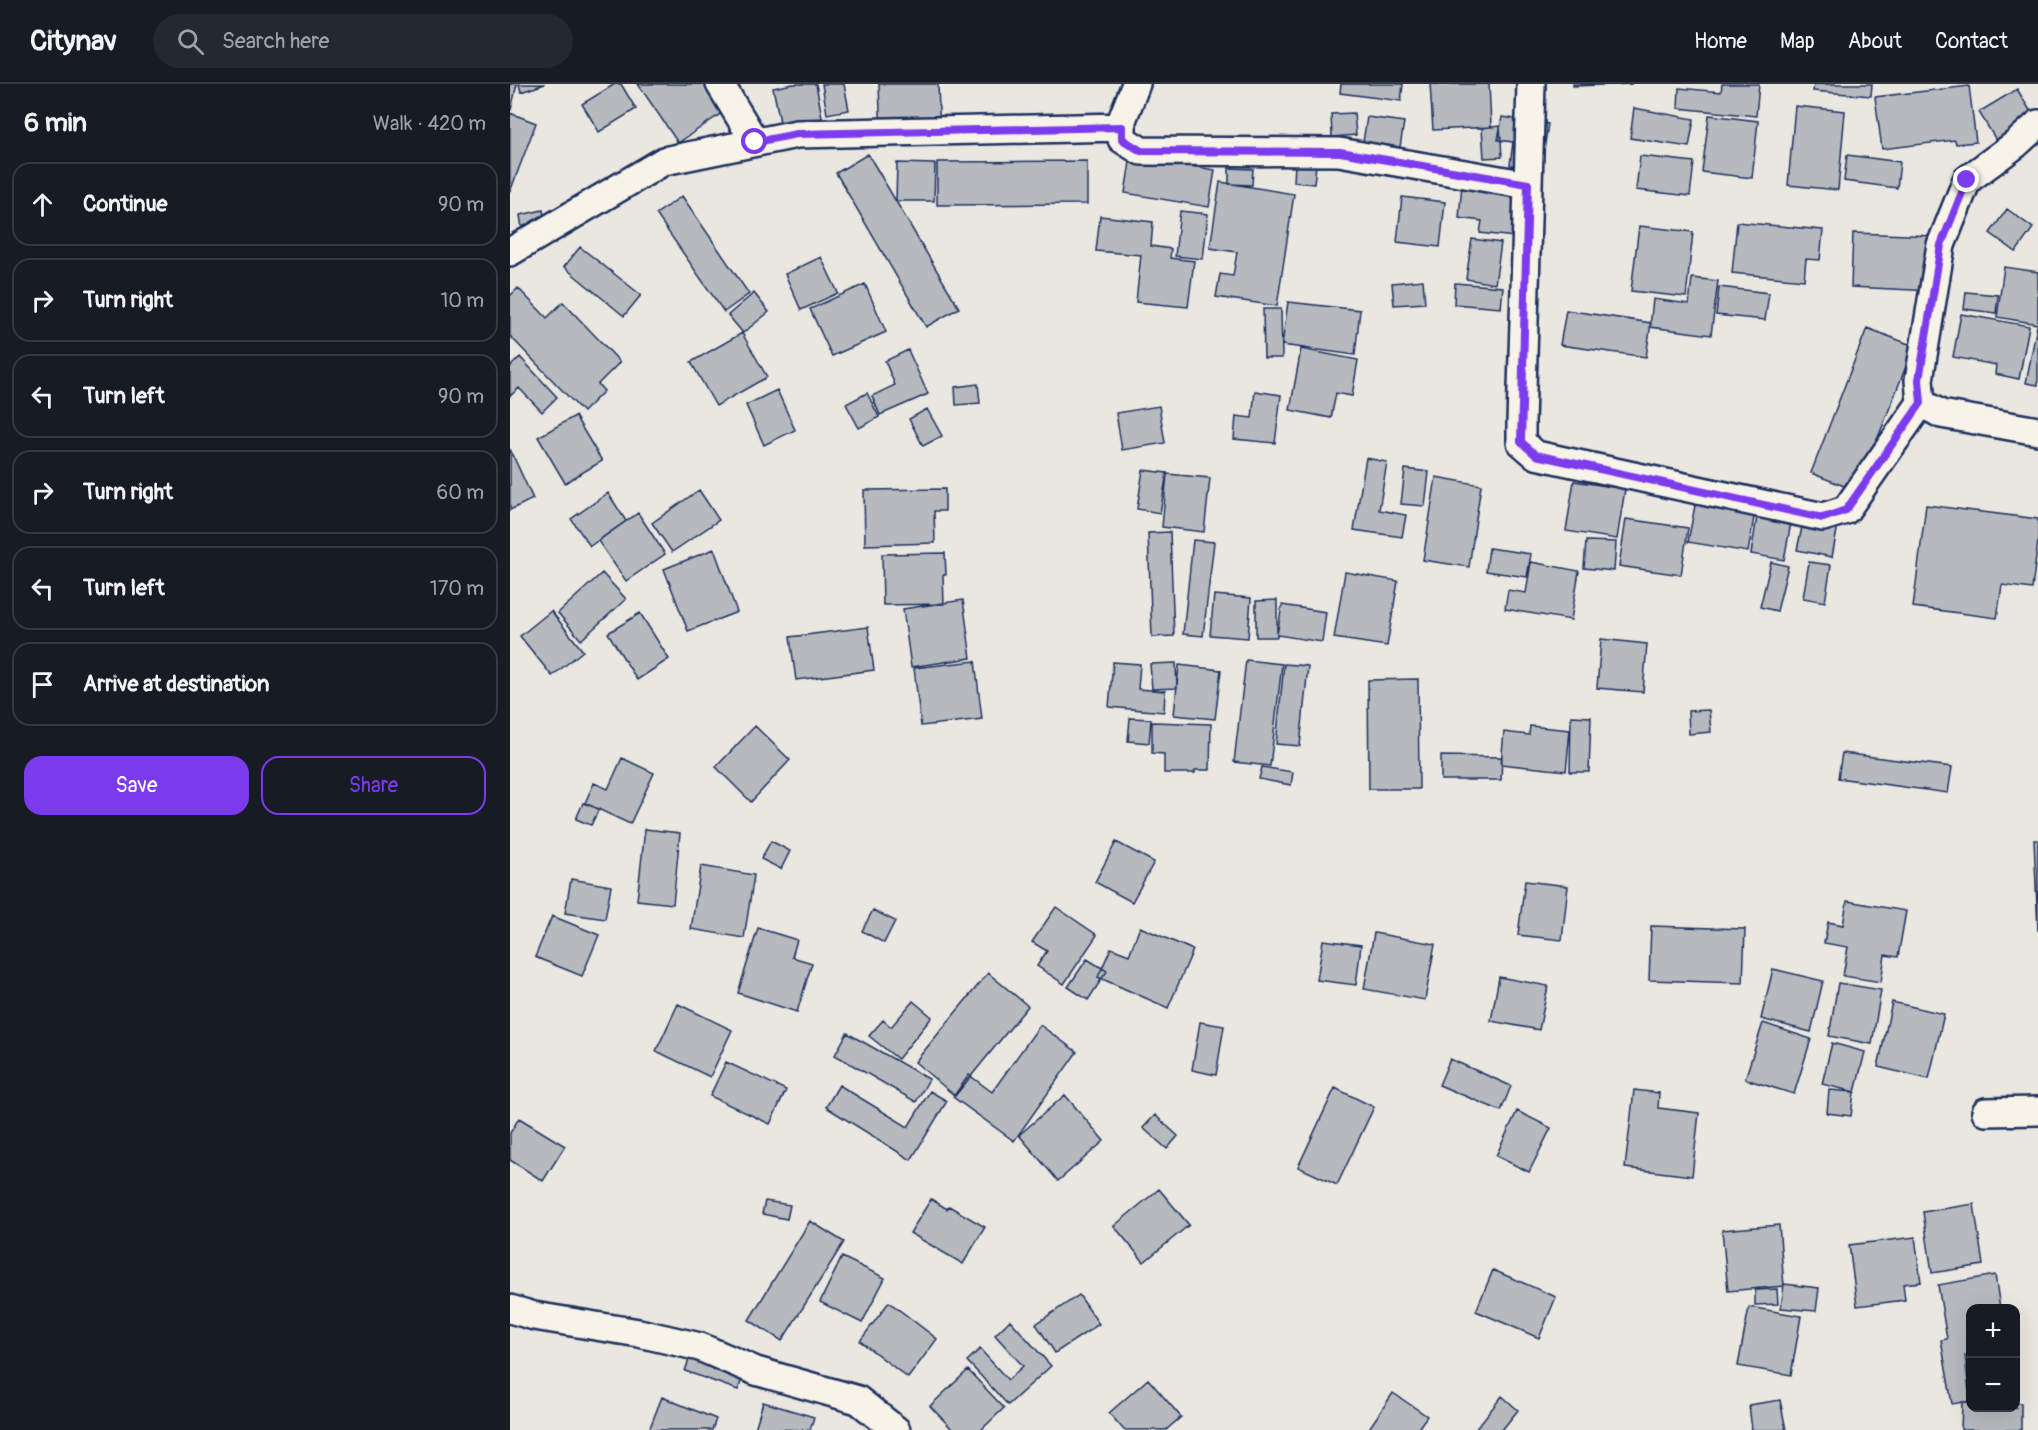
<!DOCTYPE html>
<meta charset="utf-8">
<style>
:root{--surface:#171b24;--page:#242831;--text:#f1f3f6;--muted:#9ea1a6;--line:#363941;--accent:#7c3aed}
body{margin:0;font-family:Pangolin,sans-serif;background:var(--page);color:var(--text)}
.controls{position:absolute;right:18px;bottom:18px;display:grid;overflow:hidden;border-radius:12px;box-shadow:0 6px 24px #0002}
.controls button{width:54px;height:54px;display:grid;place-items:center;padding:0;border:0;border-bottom:2px solid var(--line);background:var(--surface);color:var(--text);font:30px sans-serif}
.stop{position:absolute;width:18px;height:18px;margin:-14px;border:4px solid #7c3aed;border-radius:50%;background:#fff}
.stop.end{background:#7c3aed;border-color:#fff;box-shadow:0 2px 6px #0008}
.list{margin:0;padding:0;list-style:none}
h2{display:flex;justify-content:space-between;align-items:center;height:78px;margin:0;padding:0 24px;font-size:26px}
h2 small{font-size:20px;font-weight:400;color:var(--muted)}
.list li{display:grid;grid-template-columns:39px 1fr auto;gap:18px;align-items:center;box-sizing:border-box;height:84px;margin:0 12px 12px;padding:0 12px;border:2px solid var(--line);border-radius:18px}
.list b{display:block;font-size:22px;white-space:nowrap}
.list em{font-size:20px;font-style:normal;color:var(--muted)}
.actions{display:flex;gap:12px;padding:18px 24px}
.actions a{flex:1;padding:14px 0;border:2px solid var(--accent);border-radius:18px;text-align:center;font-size:21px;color:var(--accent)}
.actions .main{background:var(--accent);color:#fff}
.icon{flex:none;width:33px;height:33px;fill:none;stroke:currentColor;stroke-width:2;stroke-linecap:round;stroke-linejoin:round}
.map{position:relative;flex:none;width:1528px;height:1346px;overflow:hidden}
header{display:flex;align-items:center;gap:36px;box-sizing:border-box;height:84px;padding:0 30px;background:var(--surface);border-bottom:2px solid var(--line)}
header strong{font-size:28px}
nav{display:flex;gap:33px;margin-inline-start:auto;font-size:21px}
.search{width:420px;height:54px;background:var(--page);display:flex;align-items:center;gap:15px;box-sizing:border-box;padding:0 21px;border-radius:33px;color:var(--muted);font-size:22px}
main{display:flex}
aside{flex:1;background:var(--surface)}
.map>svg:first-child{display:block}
</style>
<header>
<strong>Citynav</strong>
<div class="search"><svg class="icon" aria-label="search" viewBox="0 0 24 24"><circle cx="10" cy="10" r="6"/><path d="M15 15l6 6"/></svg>Search here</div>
<nav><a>Home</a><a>Map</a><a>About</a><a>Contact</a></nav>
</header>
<main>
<aside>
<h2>6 min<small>Walk · 420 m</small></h2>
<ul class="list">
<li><svg class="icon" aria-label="ahead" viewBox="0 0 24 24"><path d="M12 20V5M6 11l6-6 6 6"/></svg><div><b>Continue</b></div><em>90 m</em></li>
<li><svg class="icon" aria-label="right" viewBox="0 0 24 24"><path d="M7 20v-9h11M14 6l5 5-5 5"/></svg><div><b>Turn right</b></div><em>10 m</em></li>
<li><svg class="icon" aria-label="left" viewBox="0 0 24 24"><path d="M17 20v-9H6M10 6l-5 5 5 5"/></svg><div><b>Turn left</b></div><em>90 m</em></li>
<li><svg class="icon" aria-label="right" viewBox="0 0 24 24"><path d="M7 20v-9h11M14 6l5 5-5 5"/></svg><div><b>Turn right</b></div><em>60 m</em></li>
<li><svg class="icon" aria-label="left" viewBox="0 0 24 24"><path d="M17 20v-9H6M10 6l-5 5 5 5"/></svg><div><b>Turn left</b></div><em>170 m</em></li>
<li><svg class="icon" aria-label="arrive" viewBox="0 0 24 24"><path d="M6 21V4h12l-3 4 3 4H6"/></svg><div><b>Arrive at destination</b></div></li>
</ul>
<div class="actions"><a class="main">Save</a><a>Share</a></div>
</aside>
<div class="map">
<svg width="1528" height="1346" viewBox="0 0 1528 1346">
<rect width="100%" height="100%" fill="#eae7e0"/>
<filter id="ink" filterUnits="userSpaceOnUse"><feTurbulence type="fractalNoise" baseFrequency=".0167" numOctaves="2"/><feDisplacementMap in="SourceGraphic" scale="12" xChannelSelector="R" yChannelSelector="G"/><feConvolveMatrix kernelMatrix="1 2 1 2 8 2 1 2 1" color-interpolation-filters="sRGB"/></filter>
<g filter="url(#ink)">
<path fill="#b6babf" stroke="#1b2f5e" stroke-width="1.5" d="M0 0H7L1 26H0Z
M9 0H35L11 8Z
M105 0H111L126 25 89 48 72 20Z
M128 0H202L219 24 168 59Z
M283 0H306L314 44 273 52 263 4Z
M312 0H334L339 26 317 30Z
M369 0H428L430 52 371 54Z
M831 0H893L891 17 830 9Z
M920 0H979L981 43 923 46Z
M1063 0H1122L1063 2Z
M1212 0H1249L1246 32 1168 24 1169 4 1211 8Z
M1304 0H1362L1361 12 1303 7Z
M1459 2 1466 58 1446 60 1445 56 1372 65 1365 13Z
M1507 5 1527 38 1489 61 1469 28Z
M1285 22 1335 27 1328 106 1278 101Z
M1124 24 1184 35 1179 63 1120 54Z
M0 29 26 39 0 108Z
M844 29 846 51 822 53 821 30Z
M1199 31 1248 37 1242 94 1192 88Z
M857 33 894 38 890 63 853 58Z
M992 33 1038 40 1031 86 1000 81 1003 58 988 56Z
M990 42 992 73 974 74 972 44Z
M358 70 449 224 416 243 326 89Z
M1337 71 1390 78 1387 104 1334 97Z
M621 72 705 86 699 123 615 109Z
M1130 72 1184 78 1180 112 1126 106Z
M577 77V120L427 121V78Z
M387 79 425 80 424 117H386Z
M785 80 806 81 804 100 784 98Z
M719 84 743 85 742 101 719 100Z
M710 98 784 110 767 222 706 213 710 190 723 192 727 168 700 164Z
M952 100 1029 109 1024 155 970 149 972 137 949 134Z
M172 112 239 210 214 228 146 130Z
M892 113 935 118 930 163 887 158Z
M1497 125 1523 144 1506 168 1480 149Z
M33 126 38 152 14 156 10 131Z
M670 127 698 130 693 175 665 172Z
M590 132 643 138 641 162 661 165 660 174 684 177 678 223 626 218 631 171 586 167Z
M1227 138 1313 146 1310 176 1296 175 1294 196 1222 189Z
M1129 142 1183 148 1176 213 1121 207Z
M1343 149 1425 152 1423 207 1341 203Z
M962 155 991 159 985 200 956 195Z
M70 163 131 211 114 232 54 183Z
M311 173 328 209 291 226 275 190Z
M1494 183 1528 188V240L1487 233Z
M1182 194 1208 197 1201 251 1140 243 1143 215 1179 220Z
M913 196 915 219 884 221 882 199Z
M945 199 993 203 991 224 944 220Z
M355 200 376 248 322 272 300 225Z
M1209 203 1259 209 1255 236 1206 231Z
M8 204 37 234 53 218 110 278 88 300 94 307 73 328 0 252V212Z
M1456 208 1488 211 1486 229 1454 225Z
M244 209 259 228 233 249 218 231Z
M778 218 850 226 845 271 772 261Z
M753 225H771L772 274H754Z
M1056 226 1141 239 1136 273 1050 261Z
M1451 230 1519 242 1509 295 1485 290 1486 281 1443 273Z
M1527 242 1528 243V301L1516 299Z
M1357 244 1404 262 1347 407 1301 389Z
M232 249 257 293 206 322 181 278Z
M791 265 848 276 842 312 826 309 821 334 780 326Z
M398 266 418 310 370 331 362 312 385 301 375 277Z
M10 273 47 313 32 328 9 304 0 312V283Z
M468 300 470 319 446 321 445 303Z
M267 306 285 346 254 361 236 321Z
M745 307 771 311 765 359 724 355 726 332 742 334Z
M357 309 369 333 349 344 336 320Z
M649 322 655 359 612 366 606 329Z
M417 325 432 352 413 362 399 335Z
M65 332 92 377 55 399 28 353Z
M0 365 23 415 0 426Z
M856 374 877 378 869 426 896 431 892 453 844 446Z
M895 385 919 388 915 422 891 420Z
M633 386 657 389 650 429 627 425Z
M657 390 700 394 694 448 652 443Z
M926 393 971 401 959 483 913 476Z
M1064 397 1115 405 1107 455 1056 447Z
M435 405V427H424L425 459 355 461 354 406Z
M189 406 209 436 162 468 142 439Z
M1188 406 1247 416 1238 468 1178 458Z
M98 409 116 437 80 462 61 435Z
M1416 421 1528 435V457L1522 505 1492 501 1487 534 1403 523Z
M1248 427 1282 433 1274 476 1241 470Z
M128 429 155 470 116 497 88 457Z
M1294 434 1328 441 1322 473 1287 466Z
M1116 435 1178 444 1171 491 1109 482Z
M660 448 664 552 642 553 638 449Z
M683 456 704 458 693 552 673 550Z
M1076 457 1106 458 1104 487 1074 484Z
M979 464 1021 470 1017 493 976 487Z
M204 465 227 528 178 547 154 485Z
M435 469 436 491H433L434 520 373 521 372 470Z
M1021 478 1069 487 1061 536 995 525 998 506 1016 509Z
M1261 478 1278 482 1267 527 1250 523Z
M1299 478 1321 481 1315 518 1293 514Z
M835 488 888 497 877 562 824 554Z
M92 489 116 515 71 556 48 529Z
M704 511 741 514 738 554 700 551Z
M453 516 461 574 401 583 393 525Z
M767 516V553H746V517Z
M772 521 816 528 812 558 767 551Z
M41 527 73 567 42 592 10 552Z
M130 529 159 575 127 596 98 549Z
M358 543 364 586 286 596 280 553Z
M1091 555 1137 560 1133 608 1087 604Z
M736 576 772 580 760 682 724 678Z
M465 577 472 635 411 642 404 584Z
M603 578 630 580 628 605 655 607 654 628 599 623Z
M666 579 667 604 642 605 640 580Z
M774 580 798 582 790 662 766 660Z
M669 581 711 586 705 635 664 631Z
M908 595 909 705H859L858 596Z
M1199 626 1201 648 1179 650 1178 627Z
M1061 632 1081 633 1079 688H1060Z
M620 634 641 635 639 659 618 657Z
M642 638 701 640 700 686H685V689H654V670L642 669Z
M245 642 280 676 241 718 206 683Z
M1020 642 1060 646 1056 687 991 680 994 648 1019 651Z
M1332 669 1442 683 1438 709 1328 694Z
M931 672 992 673 991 696H931Z
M112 674 144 689 120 740 75 719 84 699 98 705Z
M752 683 783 688 781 701 749 695Z
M73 719 89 725 81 741 66 735Z
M135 745 170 749 163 820 127 816Z
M1524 756H1528V847Z
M261 757 280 767 271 785 251 775Z
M606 758 644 778 622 818 585 798Z
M191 782 244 791 234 854 181 845Z
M61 795 101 802 95 835 55 829Z
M1015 797 1058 802 1052 856 1008 851Z
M1337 817 1396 827 1388 873 1375 871 1371 898 1333 892 1338 863 1314 859 1318 838 1333 841Z
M546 823 587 851 554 900 527 882 537 867 522 858Z
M363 826 385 837 374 859 352 847Z
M42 832 89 851 72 892 25 873Z
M1141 842 1235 845 1233 899 1139 896Z
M630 843 683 866 658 924 588 893 601 864 619 871Z
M248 844 287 856 282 873 302 879 287 928 228 909Z
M864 849 925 860 915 916 854 905Z
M813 856 851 861 846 901 807 896Z
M577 875 597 887 578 916 558 903Z
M1263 885 1313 897 1301 948 1251 935Z
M478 889 518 922 445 1012 405 978Z
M989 893 1038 902 1029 946 981 937Z
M1328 899 1371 906 1362 960 1319 952Z
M403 917 422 933 388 975 359 952 373 936 381 943Z
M1382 918 1434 930 1419 995 1368 983Z
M168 920 222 946 200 993 146 967Z
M690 938 714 942 706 991 682 986Z
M1253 939 1301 955 1284 1010 1235 995Z
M530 941 567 968 504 1057 443 1013 459 991 482 1008Z
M337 949 419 995 406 1018 325 971Z
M1322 959 1355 968 1345 1008 1312 1000Z
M940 975 1001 1002 991 1027 929 1001Z
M216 978 276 1006 260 1040 200 1012Z
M329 1001 398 1043 420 1007 437 1017 401 1076 316 1023Z
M825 1004 864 1023 827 1101 788 1083Z
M1124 1006 1149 1009 1148 1024 1189 1029 1182 1092 1115 1084Z
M1319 1006 1344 1008 1341 1032 1317 1029Z
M555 1011 594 1057 548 1097 509 1051Z
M1007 1027 1041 1044 1019 1088 986 1072Z
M645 1031 668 1052 657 1065 633 1044Z
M9 1034 55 1062 33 1097 0 1076V1049Z
M649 1105 679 1141 634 1178 604 1142Z
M421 1115 437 1125 439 1122 475 1143 453 1180 400 1149Z
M255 1117 280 1121 277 1135 252 1130Z
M1464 1120 1473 1181 1422 1189 1413 1128Z
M300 1137 334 1158 272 1257 239 1236Z
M1269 1141 1274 1202 1218 1207 1212 1146Z
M1405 1153 1411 1198 1393 1200 1395 1216 1347 1222 1339 1161Z
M332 1173 375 1194 352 1239 310 1218Z
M983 1186 1046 1213 1029 1254 966 1227Z
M1485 1191 1490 1224H1460V1270L1455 1271 1460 1317 1442 1320 1431 1256 1437 1255 1428 1201Z
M1274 1200 1309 1204 1306 1227 1271 1224Z
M1267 1205 1268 1220 1245 1221V1206Z
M569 1211 589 1240 545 1269 526 1240Z
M379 1218 427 1255 398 1294 350 1257Z
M1239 1223 1291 1232 1281 1291 1228 1282Z
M500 1236 541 1282 498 1321 457 1277 470 1265 498 1296 513 1282 485 1251Z
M182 1267 235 1287 228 1306 175 1287Z
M458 1286 494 1324 471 1346H443L420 1322Z
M638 1295 671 1333 656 1346H614L599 1329Z
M883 1309 917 1332 907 1346H858Z
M992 1312 1008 1326 992 1346H965Z
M152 1313 206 1335 202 1346H139Z
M1270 1316 1276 1346H1242L1239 1321Z
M253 1318 304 1333 300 1346 245 1345Z
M1452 1318H1460V1324H1506V1319H1511V1346H1451Z"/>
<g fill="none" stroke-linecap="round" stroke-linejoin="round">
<defs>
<path id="minor" d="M210 0 245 58
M626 0 612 36V55L631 67 829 68 1018 101
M1021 0 1011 339V358L1026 371 1313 433 1336 426 1411 319
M1528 40 1506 60 1457 96 1431 161 1409 296 1411 319 1431 330 1528 347
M0 168 154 77 287 50 612 43
M1476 1028 1528 1027
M0 1225 24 1232 129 1249 190 1263 246 1287 348 1316 386 1346"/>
</defs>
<use href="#minor" stroke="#1b2f5e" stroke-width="32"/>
<use href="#minor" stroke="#f7f3e8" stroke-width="27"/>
</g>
</g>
<g fill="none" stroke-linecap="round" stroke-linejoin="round" filter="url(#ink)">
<path stroke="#7c3aed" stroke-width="8" d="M245 58 287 50 612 43V55L631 67 830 68 1018 100 1011 358 1026 371 1313 434 1336 426 1411 319 1409 296 1431 161 1457 96"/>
</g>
</svg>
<div class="controls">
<button>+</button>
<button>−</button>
</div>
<div class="stop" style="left:245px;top:58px"></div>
<div class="stop end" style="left:1457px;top:96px"></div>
</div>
</main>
